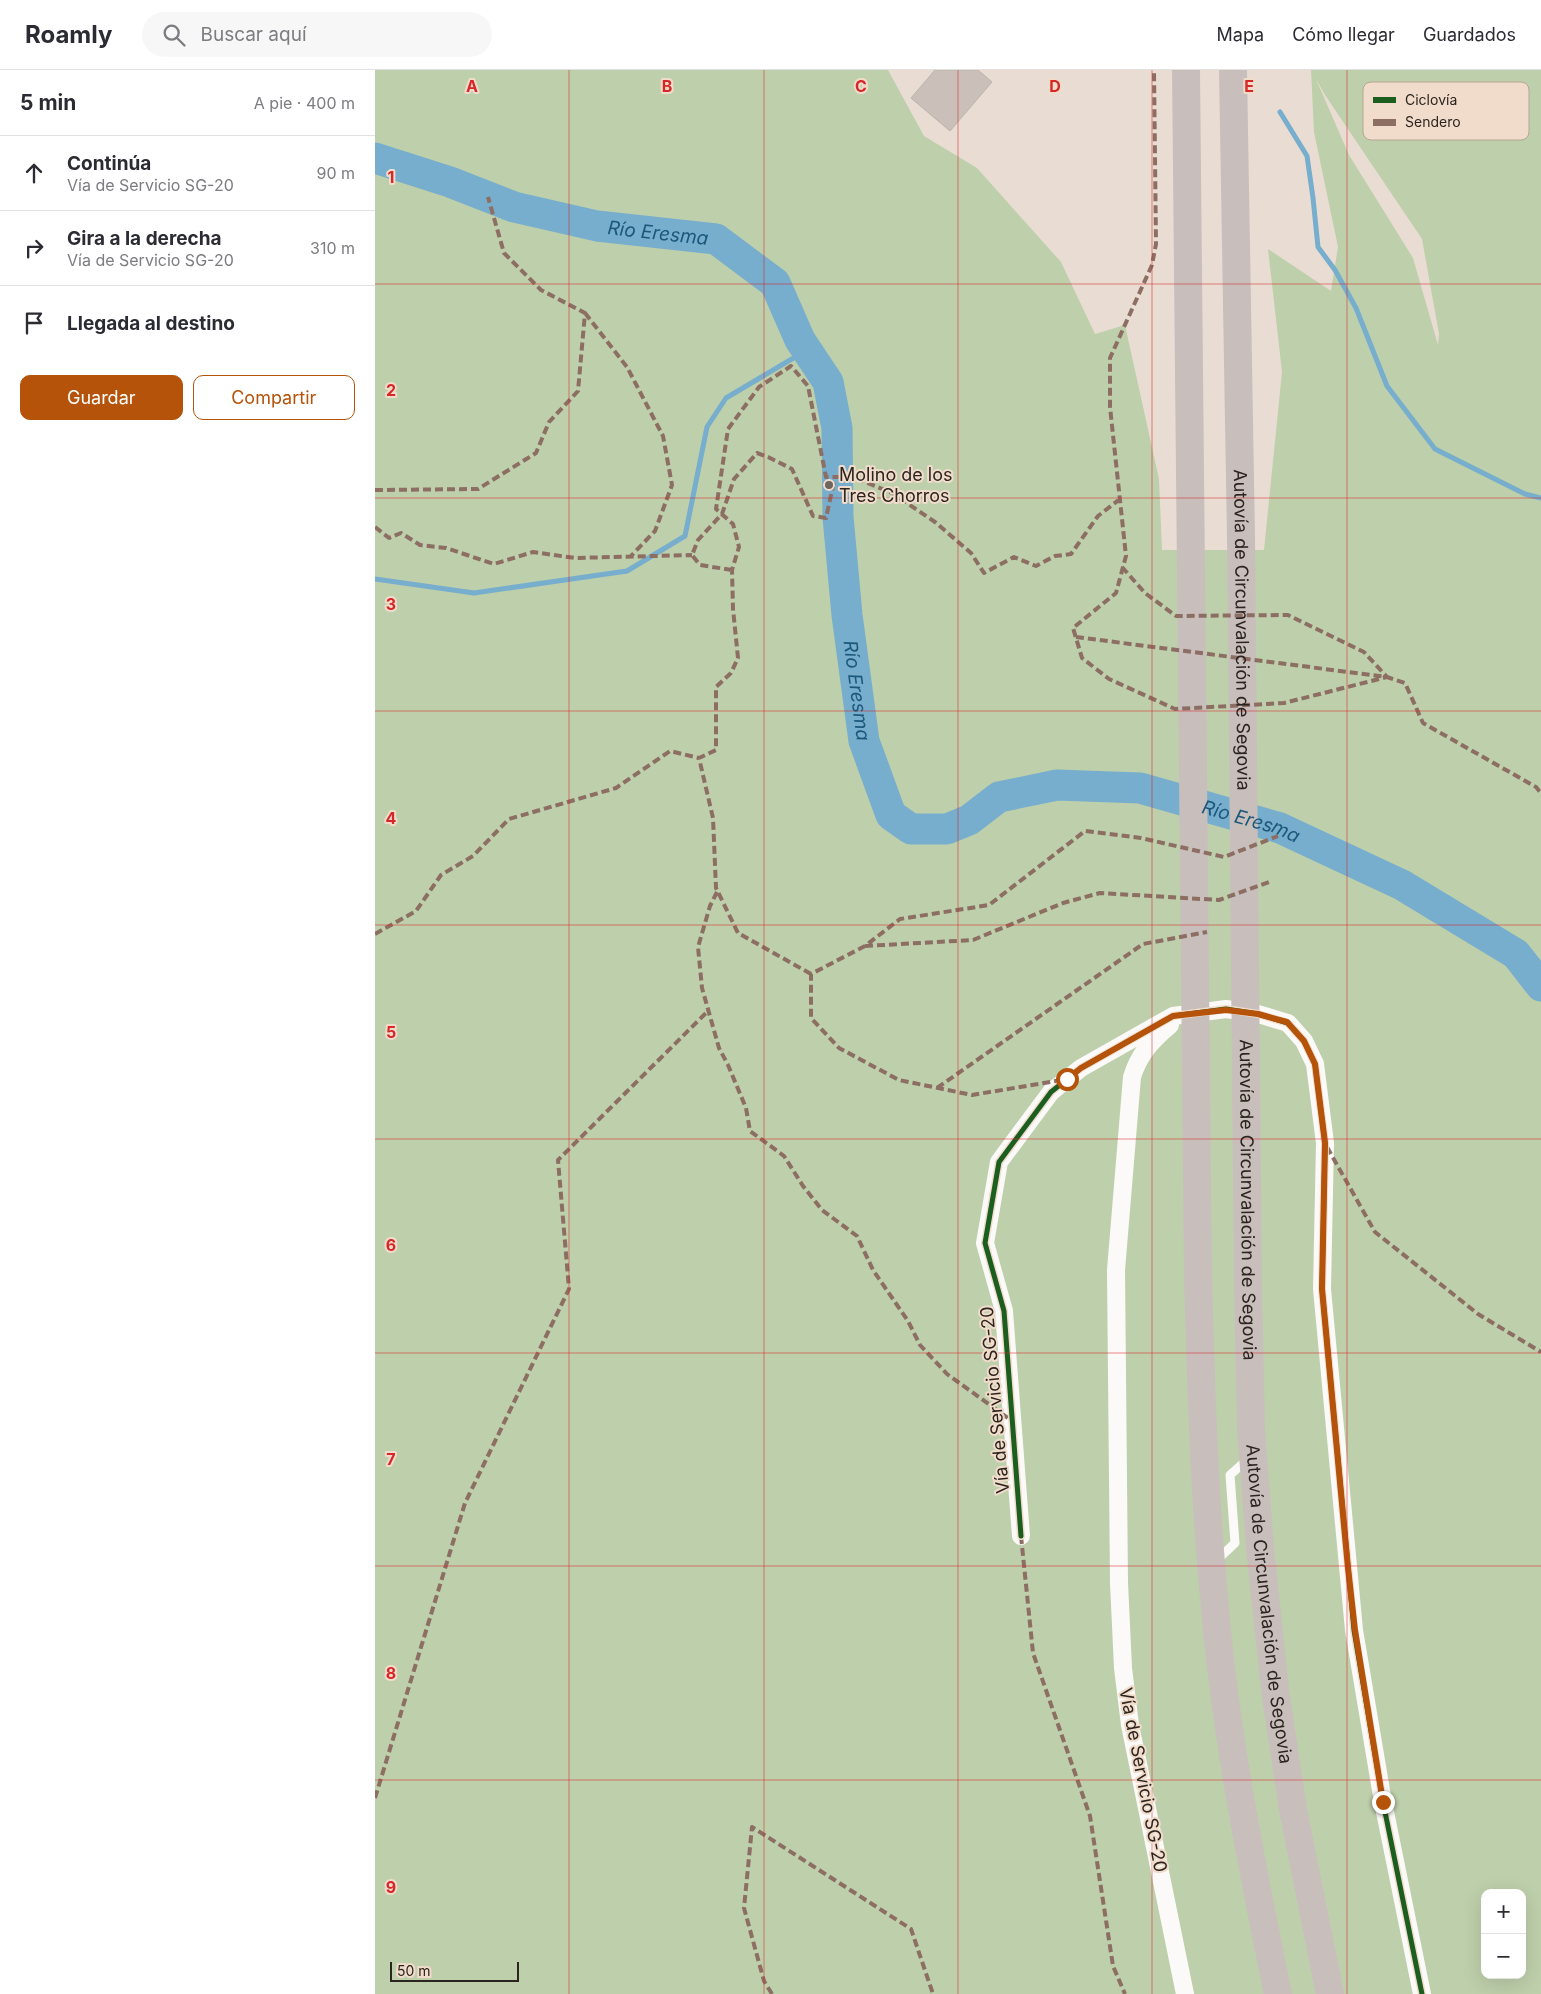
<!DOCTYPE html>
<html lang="es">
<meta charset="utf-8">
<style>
:root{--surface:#fff;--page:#f7f7f7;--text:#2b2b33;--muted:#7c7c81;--line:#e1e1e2;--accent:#b45309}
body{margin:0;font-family:Inter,sans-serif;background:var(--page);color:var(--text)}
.controls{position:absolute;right:15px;bottom:15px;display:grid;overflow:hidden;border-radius:10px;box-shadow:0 5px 20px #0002}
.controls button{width:45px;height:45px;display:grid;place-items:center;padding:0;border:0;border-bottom:1px solid var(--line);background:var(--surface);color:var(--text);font:25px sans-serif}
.scale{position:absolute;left:15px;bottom:12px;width:129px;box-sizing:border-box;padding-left:5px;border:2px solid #2c241e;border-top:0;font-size:14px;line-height:18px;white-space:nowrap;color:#2c241e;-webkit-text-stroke:4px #f1dccb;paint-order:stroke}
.stop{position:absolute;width:15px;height:15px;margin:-11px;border:4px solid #b45309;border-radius:50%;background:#fff}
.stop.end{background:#b45309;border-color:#fff;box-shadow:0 1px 5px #0008}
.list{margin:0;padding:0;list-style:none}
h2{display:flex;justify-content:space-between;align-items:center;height:65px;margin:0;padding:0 20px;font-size:21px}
h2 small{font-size:16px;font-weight:400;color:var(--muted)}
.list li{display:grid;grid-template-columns:32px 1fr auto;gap:15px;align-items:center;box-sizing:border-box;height:75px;padding:0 20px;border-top:1px solid var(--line)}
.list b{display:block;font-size:19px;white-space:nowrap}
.list p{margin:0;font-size:16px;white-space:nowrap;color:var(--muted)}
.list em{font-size:16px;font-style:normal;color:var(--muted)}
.actions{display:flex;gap:10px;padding:15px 20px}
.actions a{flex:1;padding:11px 0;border:1px solid var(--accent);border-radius:10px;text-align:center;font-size:18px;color:var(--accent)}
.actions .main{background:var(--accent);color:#fff}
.icon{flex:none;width:28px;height:28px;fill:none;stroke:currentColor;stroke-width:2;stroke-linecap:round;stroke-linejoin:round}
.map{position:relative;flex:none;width:1166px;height:1924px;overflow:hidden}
header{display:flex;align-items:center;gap:30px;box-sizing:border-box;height:70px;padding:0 25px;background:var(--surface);border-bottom:1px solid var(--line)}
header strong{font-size:24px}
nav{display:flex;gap:28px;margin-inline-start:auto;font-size:18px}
.search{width:350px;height:45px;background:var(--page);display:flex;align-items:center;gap:12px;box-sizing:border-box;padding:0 18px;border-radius:28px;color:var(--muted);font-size:19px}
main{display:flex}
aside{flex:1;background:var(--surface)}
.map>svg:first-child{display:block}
</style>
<header>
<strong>Roamly</strong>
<div class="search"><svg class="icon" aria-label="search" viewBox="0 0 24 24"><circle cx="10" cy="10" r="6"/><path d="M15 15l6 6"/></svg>Buscar aquí</div>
<nav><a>Mapa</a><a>Cómo llegar</a><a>Guardados</a></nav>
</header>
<main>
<aside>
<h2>5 min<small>A pie · 400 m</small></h2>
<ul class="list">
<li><svg class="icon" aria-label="ahead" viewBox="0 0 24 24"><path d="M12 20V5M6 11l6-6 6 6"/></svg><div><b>Continúa</b><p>Vía de Servicio SG-20</p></div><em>90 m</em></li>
<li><svg class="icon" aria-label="right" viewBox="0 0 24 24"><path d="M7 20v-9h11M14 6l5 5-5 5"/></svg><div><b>Gira a la derecha</b><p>Vía de Servicio SG-20</p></div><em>310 m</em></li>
<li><svg class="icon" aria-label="arrive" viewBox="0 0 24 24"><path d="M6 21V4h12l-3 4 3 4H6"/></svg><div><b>Llegada al destino</b></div></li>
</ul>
<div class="actions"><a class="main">Guardar</a><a>Compartir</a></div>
</aside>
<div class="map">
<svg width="1166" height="1924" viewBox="0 0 1166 1924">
<rect width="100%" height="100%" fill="#e9ddd3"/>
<path fill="#becfab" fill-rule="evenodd" d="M0 0H513L549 66 602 98 686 192 720 264 750 255 784 409 787 480H889L907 302 893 179 956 221 963 177 939 62 936 0H1166V1924H0ZM941 9 950 25 1047 169 1064 264 1063 275 1038 188 974 85ZM1110 1823H1147V1905H1110Z"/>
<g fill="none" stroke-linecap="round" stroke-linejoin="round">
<path stroke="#77adcd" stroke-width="5" d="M905 42 932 86 938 128 943 177 960 200 981 238 1012 316 1060 379 1150 424 1166 428
M0 509 99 523 252 501 310 466 332 357 351 328 432 280"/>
<path stroke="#77adcd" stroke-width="31" id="s1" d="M0 88 75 112 139 137 222 156 341 169 400 213 425 270 453 312 462 358 463 447 472 545 489 671 516 745 536 759H572L594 750 624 727 682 715 765 718 905 758 1027 815 1141 884 1166 916"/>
</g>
<path fill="#cac0b9" stroke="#bcb3ab" d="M560 0H603L617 12 575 61 536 28Z"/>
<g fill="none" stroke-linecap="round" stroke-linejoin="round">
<path stroke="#fcfaf8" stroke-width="9" d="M841 1491 860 1473 855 1405 874 1388"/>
<path stroke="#fcfaf8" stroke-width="18" d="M795 955C777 970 764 984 757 1007L741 1200 744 1513 748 1598 755 1655 810 1924
M646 1466 629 1241 610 1173 624 1092 676 1022 706 998 798 946 851 939 883 944 913 953 929 971 940 994 950 1073 947 1219 979 1560 1008 1732 1047 1924"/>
<g stroke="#c8bfbd" stroke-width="28">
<path d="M811 0 823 1207C826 1315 829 1421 839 1528 850 1662 876 1793 903 1924"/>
<path id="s2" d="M858 0 866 468 873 1216 876 1359 885 1477 900 1620 918 1740 955 1924"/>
</g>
<path stroke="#8d6e63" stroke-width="4" stroke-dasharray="8 4" stroke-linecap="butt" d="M210 243 252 297 288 366 297 415 280 461 255 487
M0 420 103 419 161 383 174 352 203 321 210 243 166 220 129 183 113 127
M0 457 14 468 26 463 45 475 71 478 119 494 158 482 200 488 317 485
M747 497 770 523 801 546 913 545 989 582 1012 607 909 633 800 639 734 609 707 588 698 558 741 523 751 486 735 337V288L777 195 781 174 779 0
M357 500 325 495 317 485 323 470 347 444 359 409 382 383 393 387 417 399 438 446 451 448 460 407
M701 567 1012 607 1030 613 1048 653 1161 717 1166 723
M342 822 335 836 323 877 327 918 344 978 353 995 371 1038 375 1061 409 1086 428 1116 447 1140 482 1166 498 1200 533 1251 545 1275 572 1304 637 1351
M0 864 41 841 66 805 98 786 134 749 241 718 295 681 324 688
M490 876 598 870 688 833 725 823 844 830 894 812
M436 904 363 863 341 818 338 748 324 688 341 680V617L356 603 363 588 358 539 357 500 364 477 358 454 341 439 353 359 384 317 416 296 433 316 451 407H478L517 423 560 452 596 483 609 503 639 487 661 496 680 486 696 484 723 446 745 429
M687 1010 597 1025 524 1010 464 978 436 948V904L490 876 525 849 614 835 710 761 766 768 849 787 903 766
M562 1018 768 874 832 862
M952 1077 1000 1162 1103 1244 1166 1282
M646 1466 658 1583 715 1746 738 1896 750 1924
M0 1728 90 1433 194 1219 183 1090 333 941
M397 1924 389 1911 369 1838 377 1757 536 1859 558 1924"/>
<defs>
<path id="cycleway" d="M646 1466 629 1241 610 1173 624 1092 676 1022 706 998 798 946 851 939 883 944 913 953 929 971 940 994 950 1073 947 1219 979 1560 1008 1732 1047 1924"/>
</defs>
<use href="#cycleway" stroke="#f1dccb" stroke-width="8"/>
<use href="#cycleway" stroke="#1b5e20" stroke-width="5"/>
</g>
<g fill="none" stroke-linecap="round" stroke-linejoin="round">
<path stroke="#b45309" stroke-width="6" d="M692 1009 706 998 798 946 851 940 883 944 912 952 929 971 940 994 950 1073 947 1219 973 1498 980 1560 1008 1732"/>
</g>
<path fill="none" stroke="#d62828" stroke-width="1" stroke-opacity="0.55" d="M194 0V1924M389 0V1924M583 0V1924M777 0V1924M972 0V1924M0 214H1166M0 428H1166M0 641H1166M0 855H1166M0 1069H1166M0 1283H1166M0 1496H1166M0 1710H1166"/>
<circle fill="#6e655d" stroke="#f1dccb" stroke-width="2" cx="454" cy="415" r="5"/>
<g text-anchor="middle" stroke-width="4" stroke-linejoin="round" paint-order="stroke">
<g font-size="18" fill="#2c241e" stroke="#f1dccb" text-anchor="start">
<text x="464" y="411">Molino de los<tspan x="464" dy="21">Tres Chorros</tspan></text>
</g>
<g font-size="18" fill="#2c241e" stroke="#f1dccb">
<text dy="6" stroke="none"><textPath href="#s2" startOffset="560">Autovía de Circunvalación de Segovia</textPath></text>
<text dy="6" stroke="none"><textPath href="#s2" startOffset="1130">Autovía de Circunvalación de Segovia</textPath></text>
<text transform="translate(620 1330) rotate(-95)" y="6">Vía de Servicio SG-20</text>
<text dy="6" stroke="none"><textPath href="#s2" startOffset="1535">Autovía de Circunvalación de Segovia</textPath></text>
<text transform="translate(768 1710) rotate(79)" y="6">Vía de Servicio SG-20</text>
</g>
<g font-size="19" font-style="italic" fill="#1c587b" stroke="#f1dccb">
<text dy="7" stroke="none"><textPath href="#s1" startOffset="294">Río Eresma</textPath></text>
<text dy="7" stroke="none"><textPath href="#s1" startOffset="849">Río Eresma</textPath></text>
<text dy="7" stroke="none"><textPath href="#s1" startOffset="1359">Río Eresma</textPath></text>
</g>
</g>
<rect x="988" y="12" width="166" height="58" rx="8" fill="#f1dccb" stroke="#b6a597" stroke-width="1"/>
<rect x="998" y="27" width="23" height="6" fill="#1b5e20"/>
<rect x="998" y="49" width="23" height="7" fill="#8d6e63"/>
<g font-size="14" fill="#2c241e">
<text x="1030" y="35">Ciclovía</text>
<text x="1030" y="57">Sendero</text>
</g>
<g font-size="16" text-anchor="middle" font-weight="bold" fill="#d62828" stroke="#f1dccb" stroke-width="4" stroke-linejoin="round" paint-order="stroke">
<text x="97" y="22">A</text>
<text x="292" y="22">B</text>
<text x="486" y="22">C</text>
<text x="680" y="22">D</text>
<text x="874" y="22">E</text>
<text x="16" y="113">1</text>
<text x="16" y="326">2</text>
<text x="16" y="540">3</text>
<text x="16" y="754">4</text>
<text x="16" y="968">5</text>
<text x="16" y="1181">6</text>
<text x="16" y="1395">7</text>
<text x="16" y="1609">8</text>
<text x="16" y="1823">9</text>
</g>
</svg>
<div class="controls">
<button>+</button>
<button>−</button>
</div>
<div class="scale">50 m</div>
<div class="stop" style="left:692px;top:1009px"></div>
<div class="stop end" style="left:1008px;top:1732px"></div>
</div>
</main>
